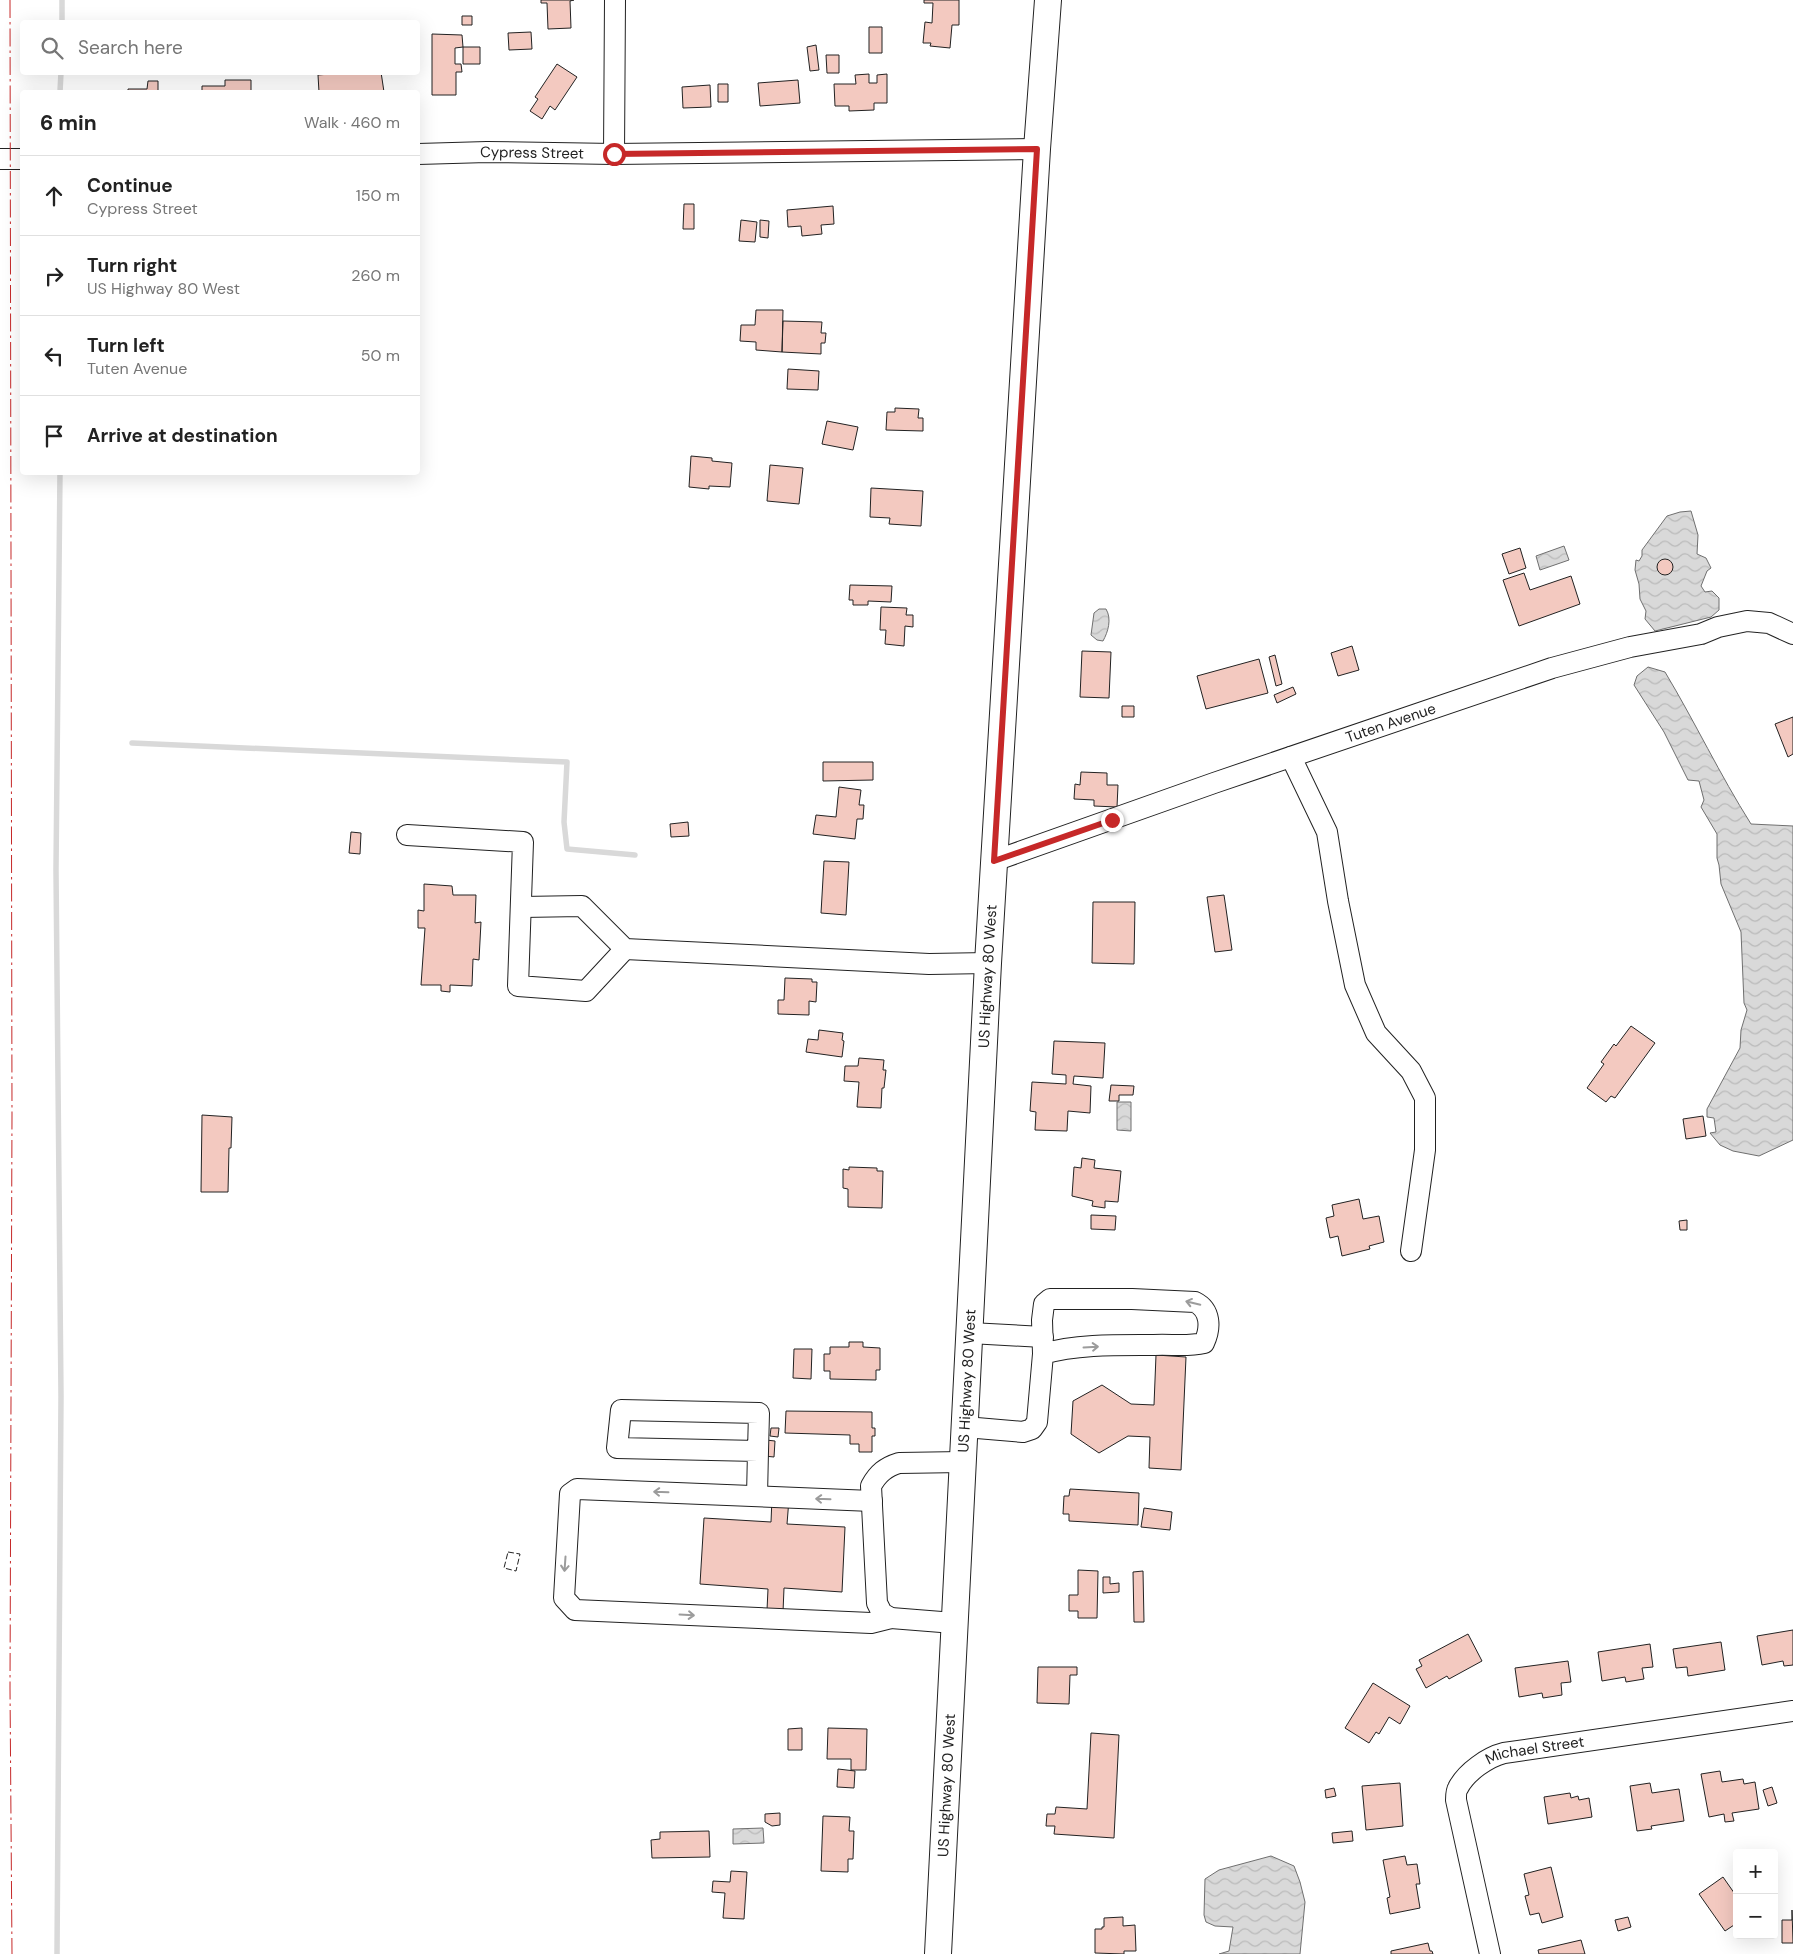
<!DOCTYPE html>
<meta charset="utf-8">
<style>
:root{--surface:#fff;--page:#f6f6f6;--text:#222;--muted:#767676;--line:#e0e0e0}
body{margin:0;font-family:"DM Sans",sans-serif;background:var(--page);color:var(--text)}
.controls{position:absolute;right:15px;bottom:15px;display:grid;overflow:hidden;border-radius:5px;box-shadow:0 5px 20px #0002}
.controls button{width:45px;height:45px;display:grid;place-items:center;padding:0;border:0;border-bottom:1px solid var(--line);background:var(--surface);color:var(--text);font:25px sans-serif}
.stop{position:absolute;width:15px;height:15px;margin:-11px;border:4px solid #c62828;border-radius:50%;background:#fff}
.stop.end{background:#c62828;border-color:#fff;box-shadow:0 1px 5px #0008}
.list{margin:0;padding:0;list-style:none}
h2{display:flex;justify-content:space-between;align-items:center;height:65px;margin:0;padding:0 20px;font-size:21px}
h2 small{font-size:16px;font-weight:400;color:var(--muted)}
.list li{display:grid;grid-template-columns:32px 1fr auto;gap:15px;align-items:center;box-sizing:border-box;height:80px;padding:0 20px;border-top:1px solid var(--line)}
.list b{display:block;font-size:19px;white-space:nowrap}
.list p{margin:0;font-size:16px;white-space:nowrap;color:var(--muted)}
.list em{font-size:16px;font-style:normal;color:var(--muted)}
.icon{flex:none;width:28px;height:28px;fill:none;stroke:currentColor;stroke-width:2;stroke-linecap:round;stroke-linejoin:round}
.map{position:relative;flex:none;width:1793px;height:1954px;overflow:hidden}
.search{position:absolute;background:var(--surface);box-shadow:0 5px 20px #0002;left:20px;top:20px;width:400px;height:55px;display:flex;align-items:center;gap:12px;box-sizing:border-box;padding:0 18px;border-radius:5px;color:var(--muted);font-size:19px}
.panel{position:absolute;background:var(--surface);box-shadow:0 5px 20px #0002;left:20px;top:90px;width:400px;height:385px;border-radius:5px}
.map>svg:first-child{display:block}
</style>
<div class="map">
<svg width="1793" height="1954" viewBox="0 0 1793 1954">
<defs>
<pattern id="water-waves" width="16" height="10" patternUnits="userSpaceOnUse" patternTransform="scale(1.25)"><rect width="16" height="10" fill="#d9d9d9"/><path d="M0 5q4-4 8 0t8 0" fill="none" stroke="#bababa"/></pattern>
</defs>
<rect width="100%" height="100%" fill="#fff"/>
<path fill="url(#water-waves)" stroke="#6f6f6f" d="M1691 511 1698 535 1697 554 1706 558 1711 568 1707 571 1701 586 1705 592 1712 591 1719 598V610L1711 617 1655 631 1645 619 1646 611 1640 599 1639 584 1635 570 1636 560 1639 561 1642 556V550L1667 516 1680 512Z
M1564 546 1569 560 1540 570 1536 556Z
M1099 609H1106C1112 619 1108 632 1103 641L1097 640 1091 635 1094 613Z
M1648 667 1665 672C1695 722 1720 775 1751 824L1793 826V1140L1759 1156 1733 1151 1720 1145 1710 1133 1716 1132 1714 1118 1707 1117V1109L1740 1048 1741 1030 1747 1010 1744 1003 1741 932 1721 884 1719 865 1717 858V834L1701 807 1704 800 1699 781 1688 780 1664 732 1634 685 1637 676Z
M1117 1102H1131V1131L1117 1130Z
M763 1828 764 1843 733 1844V1829Z
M1271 1856 1294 1866 1300 1882 1305 1902 1300 1954H1219L1229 1951 1233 1927 1215 1926 1206 1922 1204 1915 1205 1879 1219 1870Z"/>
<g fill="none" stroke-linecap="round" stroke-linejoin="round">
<path stroke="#d9d9d9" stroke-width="5.5" d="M62 0V22
M60 92 61 72
M132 743 567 762 564 822 567 849 635 855
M57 1954 61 1396 56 870 60 472"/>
</g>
<path fill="#f3c9c0" stroke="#222" d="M541 0H574L570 1 571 28 548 29 547 3H541Z
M924 0H959V25H952L950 48 930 46 931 43H923L925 22 932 23 933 3H924Z
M462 16H472V25H462Z
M869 27H882V53H869Z
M531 32 532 49 509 50 508 33Z
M432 34 462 35 463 47 455 48V64H461L462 72H456V95H432Z
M816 45 819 70 810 71 807 47Z
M463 47H480V64H463Z
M826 55H839V73H827Z
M557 64 577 77 555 110 550 106 542 119 530 111 538 99 535 97Z
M353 72H381L384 92H319L318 75Z
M869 74V83H877V75L887 74V103H874V110L849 111V106H835L834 84H856L855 75Z
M225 80H251V92H202V86H225Z
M798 80 800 103 760 106 758 83Z
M148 81H158V92H128V89H147Z
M718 84H728V102H718Z
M710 85 711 107 683 108 682 87Z
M684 204H694V229H683Z
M833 206 834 224 821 225 822 234 802 236 801 226 788 227 787 210Z
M741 220 757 222 755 242 739 241Z
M760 220 769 221 768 238 760 237Z
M756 310H783L782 352 756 350V342L740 341 741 325H755Z
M783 321 822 322 821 333H826L825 343H821V354L782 352Z
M788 369 819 371 818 390 787 389Z
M895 408 919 409 918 418H923V431L886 430 887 412H895Z
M827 421 858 427 853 450 822 444Z
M691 456 712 458V461L732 463 730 487 709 486V489L689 487Z
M770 465 803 468 799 504 767 501Z
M871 488 923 491 921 526 889 524 890 518 870 517Z
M1520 548 1526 568 1509 574 1502 554Z
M1657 567a8 8 0 1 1 16 0a8 8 0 1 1-16 0Z
M1524 573 1530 590 1571 576 1580 604 1519 626 1503 580Z
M850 585 892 586 891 602 868 601V605H853V600H849Z
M881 607 907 608 906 615H913V627L905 626 904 646 885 644 886 630H880Z
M1352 646 1359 670 1338 676 1331 653Z
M1082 651 1111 652 1109 698 1080 697Z
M1275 655 1282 684 1276 686 1269 657Z
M1259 659 1268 693 1206 709 1197 676Z
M1293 687 1296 694 1277 703 1274 695Z
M1122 706H1134V717H1122Z
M1793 717V754L1788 757 1775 724Z
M823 762H873V780L823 781Z
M1081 772 1107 773V785H1118L1117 807 1094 806V800L1074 799 1075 784 1080 785Z
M839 787 861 790 859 805H864L863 819H857L855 839 813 834 816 815 836 817Z
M688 822 689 836 671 837 670 824Z
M351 832 361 833 360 854 349 853Z
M824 861 849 862 846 915 821 913Z
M424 884 452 886 453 895H476L475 923 481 922 479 960 473 959 472 986 450 985V992L441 991V985H421L425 928H418V910L424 911Z
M1224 895 1232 950 1215 952 1207 897Z
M1093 902H1135L1134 964 1092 963Z
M785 978 812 979V982H817L816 1002 809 1001V1015L778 1014V1000H784Z
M1631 1026 1655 1043 1615 1098 1611 1096 1606 1102 1587 1088 1604 1064 1601 1062 1614 1044 1616 1046Z
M819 1030 843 1033 842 1040 844 1041 842 1057 806 1052 808 1039 818 1040Z
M1054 1041 1105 1043 1103 1078 1074 1076 1073 1084 1091 1086 1090 1113 1068 1111 1067 1131 1035 1130 1036 1112 1030 1111 1032 1082 1066 1084V1075L1052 1074Z
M859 1058 884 1060 883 1070H886L884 1088H882L881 1108 857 1107 859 1082 844 1081 845 1066H858Z
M1111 1085 1134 1086 1133 1095H1119V1101H1109Z
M202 1115 232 1117 231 1148H229L228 1192H201Z
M1703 1116 1706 1136 1686 1139 1683 1119Z
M1082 1158 1095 1160 1094 1168 1121 1171 1118 1202 1105 1201V1208L1092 1206 1093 1201 1072 1196 1074 1167 1081 1168Z
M849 1167 877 1168V1171H883L882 1208 848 1207V1189L843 1188V1169L849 1170Z
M1359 1199 1363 1219 1379 1216 1384 1242 1369 1246 1370 1249 1342 1256 1338 1236 1330 1238 1326 1218 1334 1216 1332 1205Z
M1091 1215 1116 1216 1115 1230 1091 1229Z
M1687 1220V1230H1680L1679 1221Z
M849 1342H863V1347L880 1348V1370H876V1380L830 1379V1371H824V1354H830V1347H849Z
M794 1349H812L811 1379 793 1378Z
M1156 1355 1186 1357 1181 1470 1149 1468 1150 1437 1128 1436 1099 1453 1071 1434 1073 1401 1102 1385 1131 1404 1154 1405Z
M786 1411 872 1412V1428H875V1436H872V1452H859V1444H850V1435L785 1433Z
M771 1428H779L778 1437 770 1436Z
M766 1440 775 1441 774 1457 764 1456Z
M1070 1489 1139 1493 1138 1525 1069 1521V1514H1063L1064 1496H1069Z
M772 1498 789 1499 787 1524 845 1527 842 1592 784 1588 783 1612 767 1610 768 1589 700 1584 704 1518 771 1522Z
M1144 1508 1172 1512 1170 1530 1141 1527Z
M1078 1570 1098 1571 1097 1618H1078V1611H1069V1595H1078Z
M1143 1571 1144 1622H1134L1133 1572Z
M1103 1577H1110V1584L1119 1583V1592L1103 1593Z
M1793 1630V1665L1784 1666 1783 1661 1762 1665 1757 1636Z
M1468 1634 1482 1661 1449 1679 1447 1676 1426 1688 1416 1669 1422 1666 1419 1660Z
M1721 1642 1725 1670 1688 1676 1687 1667 1676 1668 1673 1649Z
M1650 1644 1653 1667 1642 1668 1644 1679 1626 1682 1625 1677 1602 1681 1598 1652Z
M1568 1661 1571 1682 1561 1683 1562 1695 1543 1698 1542 1693 1519 1697 1515 1668Z
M1038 1667H1077V1675H1070L1069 1704 1037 1703Z
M1373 1683 1410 1706 1400 1724 1389 1717 1379 1734 1376 1732 1369 1743 1345 1728Z
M802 1728V1750H788V1729Z
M828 1728 867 1729 866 1770H851V1759H827Z
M1091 1733 1119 1735 1114 1838 1054 1834 1055 1826H1046L1047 1814H1055L1056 1807 1087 1809Z
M838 1769 855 1771 854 1788 837 1787Z
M1720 1771 1722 1782 1743 1779 1744 1784 1755 1782 1759 1809 1732 1813 1734 1821 1725 1822 1724 1814 1709 1817 1701 1774Z
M1400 1783 1403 1826 1366 1830 1362 1786Z
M1650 1783 1652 1793 1679 1789 1684 1821 1651 1826 1652 1829 1637 1831 1630 1786Z
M1772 1787 1777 1803 1768 1806 1763 1790Z
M1334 1788 1336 1796 1326 1798 1325 1790Z
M1570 1793 1571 1798 1578 1796 1579 1800 1589 1798 1592 1817 1548 1824 1544 1797Z
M780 1813V1825L772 1826 765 1822V1814Z
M823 1816 850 1817 849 1831H854L853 1859H848V1872L821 1871Z
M709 1831 710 1857 652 1858 651 1840 660 1839V1832Z
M1352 1831 1353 1841 1333 1843 1332 1833Z
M1405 1856 1407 1865 1417 1864 1420 1884H1416L1420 1908 1390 1914 1387 1898 1390 1897 1383 1860Z
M1551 1867 1563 1917 1542 1923 1539 1913 1530 1915 1525 1896 1529 1895 1524 1874Z
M731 1871 747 1872 744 1919 723 1918 725 1893 712 1892 713 1881 730 1882Z
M1723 1877 1737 1897V1923L1725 1931 1699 1894Z
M1792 1910 1793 1943H1782V1920H1792Z
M1123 1917V1926L1135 1925 1136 1951H1124V1954L1095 1953V1929H1102V1927H1104V1918Z
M1628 1917 1631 1927 1618 1931 1615 1920Z
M1581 1940 1585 1954H1539L1538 1950Z
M1428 1943 1430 1951H1432L1433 1954H1391V1951Z"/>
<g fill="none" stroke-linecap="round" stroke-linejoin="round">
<defs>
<g id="minor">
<path id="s1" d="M418 154 487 152 614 154 1037 149"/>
<path d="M614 154 615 0"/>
<path d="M0 159H22"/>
<path d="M1291 757 1327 832 1338 901 1355 985 1376 1033 1411 1071 1425 1098V1150L1411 1251"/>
<path d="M407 835 523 842 518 986 586 991 625 949"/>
<path id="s2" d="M994 861 1214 783 1552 668 1630 647 1701 634 1718 627 1747 621 1769 623 1793 634"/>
<path d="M522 907 582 906 625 949 929 964 988 963"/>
<path d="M970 1333 1043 1337"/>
<path d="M965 1427 1023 1432 1032 1429 1037 1422 1043 1354 1042 1320 1044 1304 1050 1299H1132L1195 1302C1211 1310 1211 1328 1204 1343 1187 1347 1171 1344 1154 1345 1119 1345 1076 1344 1043 1354"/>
<path d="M757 1496 758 1451 617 1448 621 1410 759 1413 758 1451"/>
<path d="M872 1501 577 1489 570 1494 564 1598 575 1610 871 1623 891 1618"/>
<path d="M954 1623 891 1618 882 1613 877 1603 871 1486C878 1473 886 1467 899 1463L962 1462"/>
<path id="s3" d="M1490 1954 1456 1800C1456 1796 1456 1791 1458 1788 1466 1772 1488 1757 1504 1753L1793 1711"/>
</g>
<g id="major">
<path id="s4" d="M938 1954 988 963 1037 149 1048 0"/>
</g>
</defs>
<use href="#minor" stroke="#222" stroke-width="22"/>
<use href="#major" stroke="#222" stroke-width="28"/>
<use href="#minor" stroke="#fff" stroke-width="20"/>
<use href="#major" stroke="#fff" stroke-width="26"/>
<path stroke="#222" stroke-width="1" stroke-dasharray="6 2.5" stroke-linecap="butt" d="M508 1552 520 1554 516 1571 504 1568Z"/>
<path stroke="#c62828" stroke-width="1" stroke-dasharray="18 4 2.5 4" stroke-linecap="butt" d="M10 0 12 1114 10 1688 12 1954"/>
</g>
<defs><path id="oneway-shaft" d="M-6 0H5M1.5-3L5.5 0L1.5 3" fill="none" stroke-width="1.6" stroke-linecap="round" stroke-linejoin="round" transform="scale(1.25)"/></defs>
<g stroke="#9c9c9c">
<use href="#oneway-shaft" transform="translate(1193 1303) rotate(-167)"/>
<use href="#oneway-shaft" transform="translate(1091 1347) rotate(-3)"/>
<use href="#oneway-shaft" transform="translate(661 1492) rotate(-178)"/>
<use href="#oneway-shaft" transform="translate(823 1499) rotate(-178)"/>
<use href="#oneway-shaft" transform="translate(565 1564) rotate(94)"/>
<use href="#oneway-shaft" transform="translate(687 1615) rotate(3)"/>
</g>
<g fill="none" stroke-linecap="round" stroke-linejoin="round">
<path stroke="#c62828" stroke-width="6" d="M614 154 1037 149 994 861 1112 820"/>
</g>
<g text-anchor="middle" stroke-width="4" stroke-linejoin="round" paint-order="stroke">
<g font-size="15" fill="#222" stroke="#fff">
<text dy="5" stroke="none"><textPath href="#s1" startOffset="114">Cypress Street</textPath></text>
<text dy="5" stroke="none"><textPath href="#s2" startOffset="420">Tuten Avenue</textPath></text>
<text dy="5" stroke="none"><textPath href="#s4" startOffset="979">US Highway 80 West</textPath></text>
<text dy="5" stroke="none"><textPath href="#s4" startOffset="574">US Highway 80 West</textPath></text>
<text dy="5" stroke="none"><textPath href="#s3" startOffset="260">Michael Street</textPath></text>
<text dy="5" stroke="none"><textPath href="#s4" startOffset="169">US Highway 80 West</textPath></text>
</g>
</g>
</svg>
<div class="controls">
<button>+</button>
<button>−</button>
</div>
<div class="stop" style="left:614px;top:154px"></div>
<div class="stop end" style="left:1112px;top:820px"></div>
<div class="search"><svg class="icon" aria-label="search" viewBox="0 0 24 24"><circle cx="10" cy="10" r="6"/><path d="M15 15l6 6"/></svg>Search here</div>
<section class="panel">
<h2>6 min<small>Walk · 460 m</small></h2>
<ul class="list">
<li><svg class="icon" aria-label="ahead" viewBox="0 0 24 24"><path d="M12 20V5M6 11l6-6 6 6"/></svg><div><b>Continue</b><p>Cypress Street</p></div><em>150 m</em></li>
<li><svg class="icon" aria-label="right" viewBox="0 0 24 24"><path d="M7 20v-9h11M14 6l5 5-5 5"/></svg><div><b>Turn right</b><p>US Highway 80 West</p></div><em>260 m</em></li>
<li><svg class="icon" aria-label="left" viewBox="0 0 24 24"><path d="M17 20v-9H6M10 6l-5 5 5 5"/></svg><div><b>Turn left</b><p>Tuten Avenue</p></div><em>50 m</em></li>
<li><svg class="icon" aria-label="arrive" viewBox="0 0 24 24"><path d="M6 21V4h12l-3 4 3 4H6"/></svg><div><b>Arrive at destination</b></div></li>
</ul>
</section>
</div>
